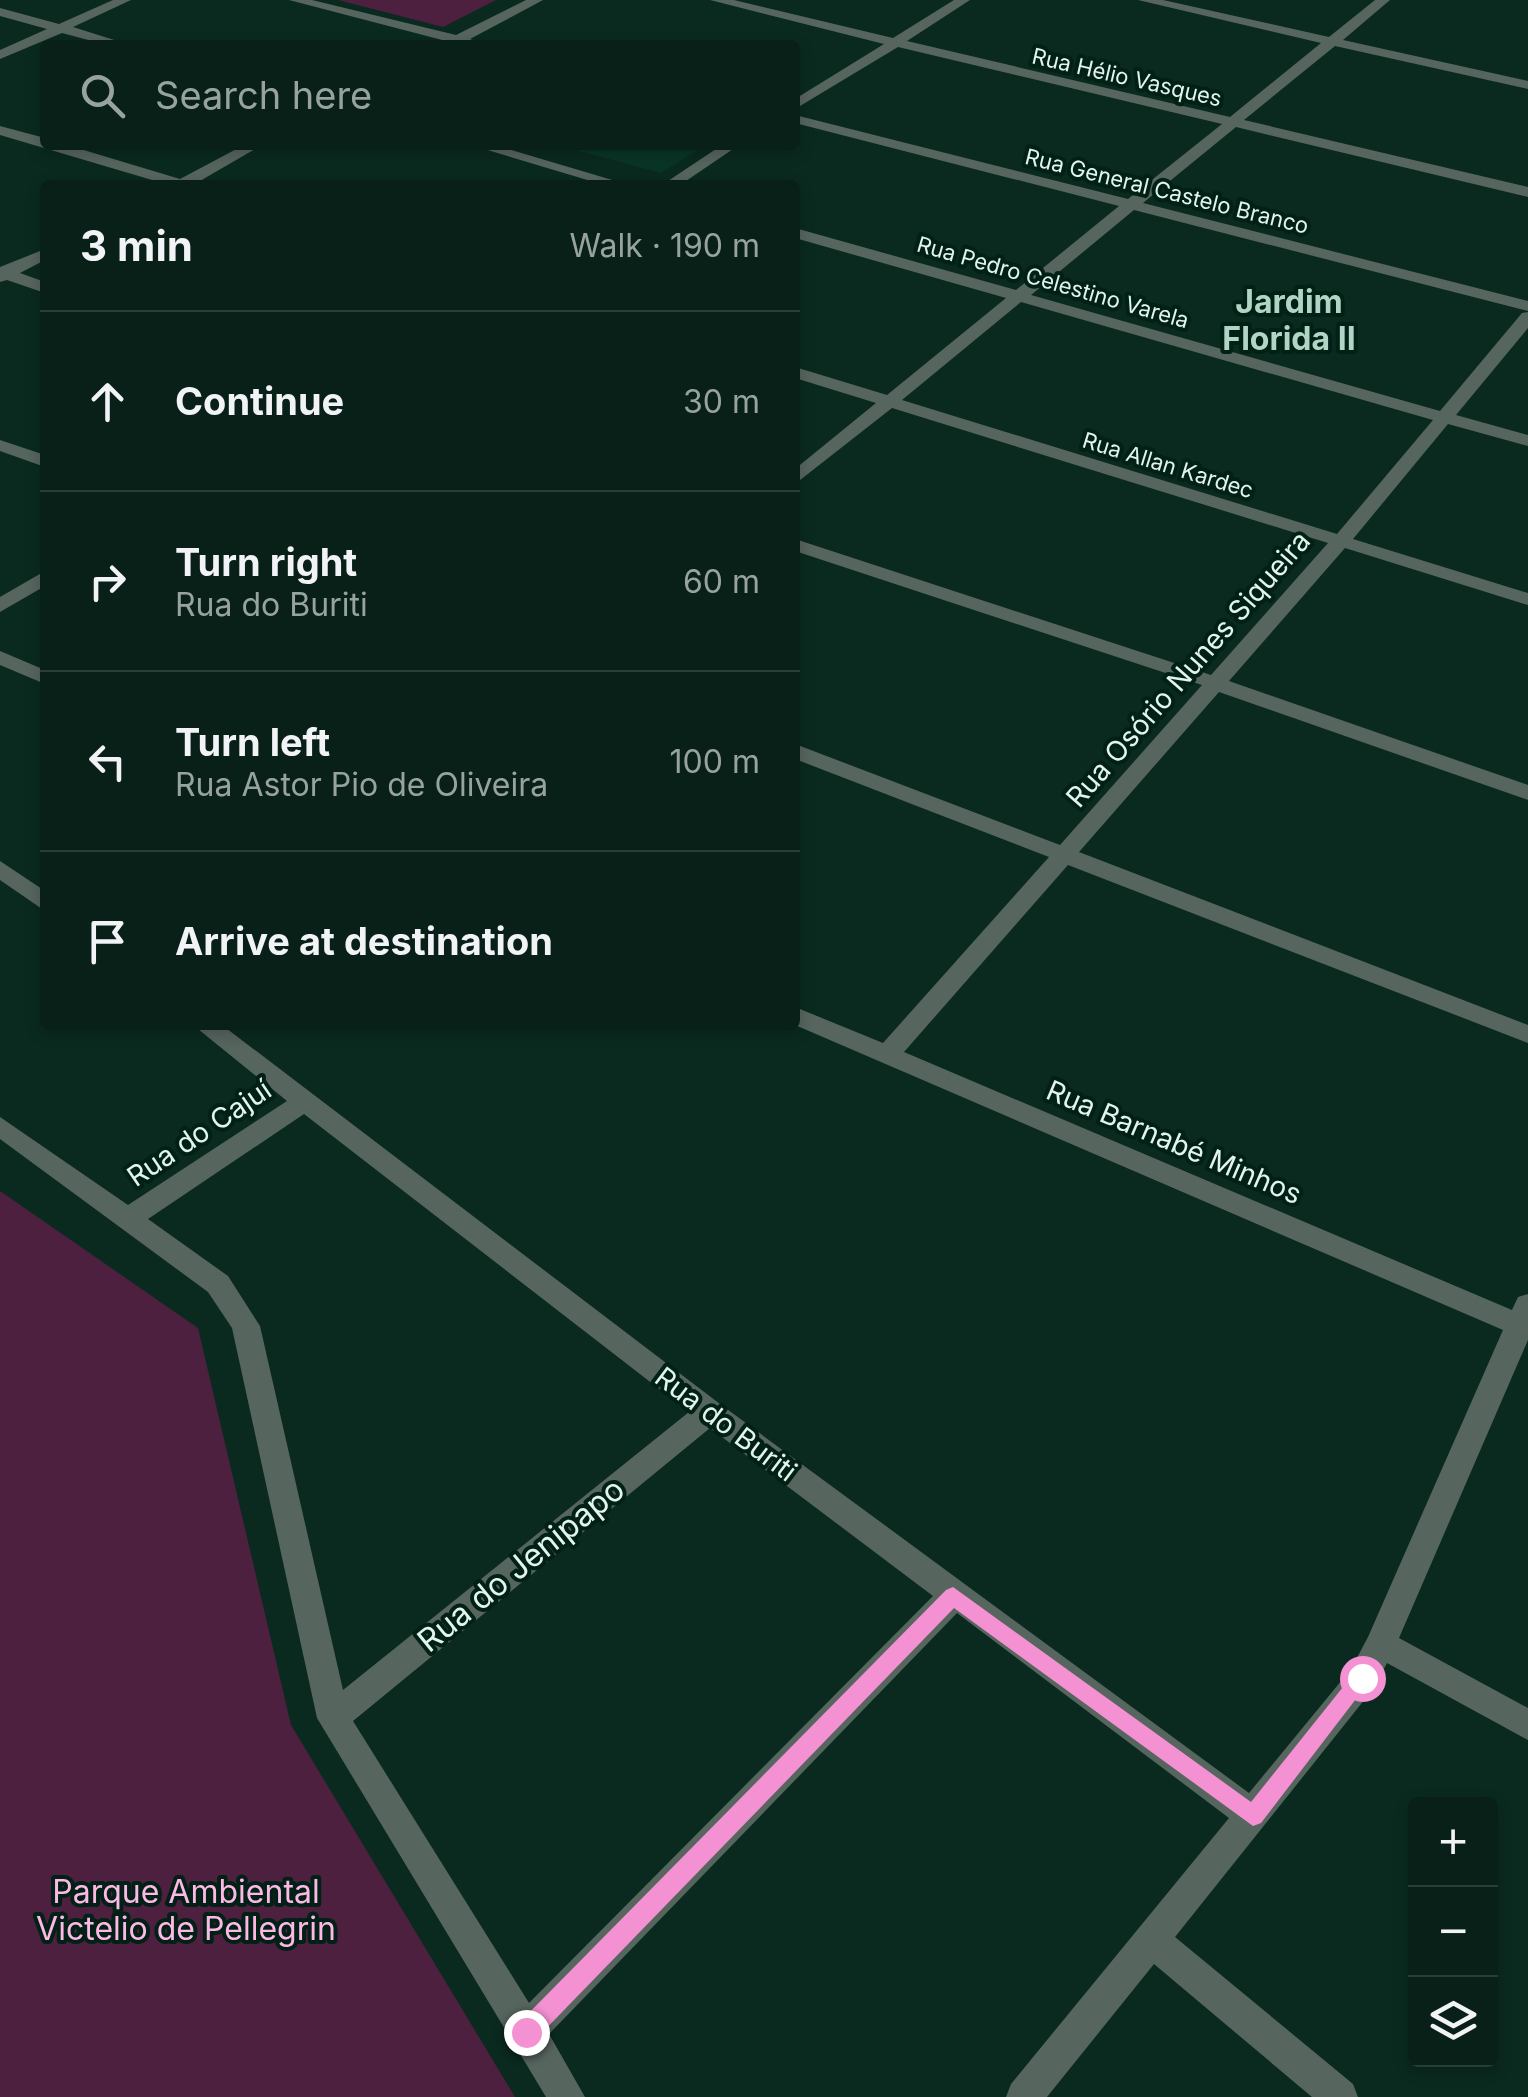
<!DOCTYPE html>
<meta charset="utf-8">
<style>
:root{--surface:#082017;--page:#112820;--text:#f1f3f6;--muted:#98a3a1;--line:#293e36}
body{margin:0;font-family:Inter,sans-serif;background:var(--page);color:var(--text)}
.controls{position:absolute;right:30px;bottom:30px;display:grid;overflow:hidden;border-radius:10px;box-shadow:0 5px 15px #0003}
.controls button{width:90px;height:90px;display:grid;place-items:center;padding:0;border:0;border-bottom:2px solid var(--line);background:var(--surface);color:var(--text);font:50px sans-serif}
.stop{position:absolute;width:30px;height:30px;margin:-22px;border:8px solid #f491d3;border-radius:50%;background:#fff}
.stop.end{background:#f491d3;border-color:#fff;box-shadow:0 2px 10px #0008}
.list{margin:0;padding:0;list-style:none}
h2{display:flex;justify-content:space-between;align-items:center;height:130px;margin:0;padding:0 40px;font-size:42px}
h2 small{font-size:32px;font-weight:400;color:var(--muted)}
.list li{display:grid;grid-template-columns:65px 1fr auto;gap:30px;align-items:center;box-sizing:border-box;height:180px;padding:0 40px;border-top:2px solid var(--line)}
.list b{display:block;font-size:38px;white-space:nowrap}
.list p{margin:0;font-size:32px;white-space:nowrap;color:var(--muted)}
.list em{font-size:32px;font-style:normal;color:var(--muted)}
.icon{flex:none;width:55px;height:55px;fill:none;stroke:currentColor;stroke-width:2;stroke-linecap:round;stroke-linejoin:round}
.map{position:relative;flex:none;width:1528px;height:2097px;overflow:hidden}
.search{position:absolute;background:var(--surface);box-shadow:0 5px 15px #0003;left:40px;top:40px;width:760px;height:110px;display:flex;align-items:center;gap:25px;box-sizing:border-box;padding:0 35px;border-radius:10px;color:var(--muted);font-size:38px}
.panel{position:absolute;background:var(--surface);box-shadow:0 5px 15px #0003;left:40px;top:180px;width:760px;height:850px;border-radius:10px}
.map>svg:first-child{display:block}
</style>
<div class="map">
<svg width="1528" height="2097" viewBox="0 0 1528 2097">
<rect width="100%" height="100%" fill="#0a2a1f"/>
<path fill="#093527" d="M557 145H706L661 173Z"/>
<path fill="#4c203e" d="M338 0H496L443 27Z
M0 1191 198 1328 291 1725 515 2097H0Z"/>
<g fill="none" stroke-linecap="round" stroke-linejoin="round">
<path fill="#57655f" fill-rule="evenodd" d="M113 0H131L73 27 130 45H107L62 33 0 59V50L47 29 0 16V8L59 24Z
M289 0H312L456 35 526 0H543L470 39 486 45H445L446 41Z
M710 0H734L893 38 954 0H970L907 41 1230 117 1321 43 1138 0H1163L1329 37 1375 0H1390L1343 40 1528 81V89L1335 46 1244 120 1528 187V197L1236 127 1143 203 1528 301V311L1134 210 1031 295 1440 411 1522 313 1528 312V328L1456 415 1528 435V446L1448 424 1353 539 1528 593V605L1345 548 1229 681 1528 785V800L1219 692 1079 852 1528 1025V1043L1068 865 904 1052 1512 1310 1518 1297 1528 1294V1340L1399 1638 1528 1708V1740L1387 1663 1373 1689 1175 1937 1353 2084 1358 2097H1312L1154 1964 1047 2097H1006L1011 2084 1229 1818 957 1613 549 2034 585 2097H546L317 1718 232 1328 208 1292 0 1139V1117L128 1205 287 1101 193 1025H222L720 1404 1249 1793 1351 1669 1368 1637 1503 1330 795 1025V1007L883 1043 1049 857 795 759V744L1060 845 1202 685 795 551V539L1211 675 1328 543 892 408 795 484V469L876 403 795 378V367L887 395 1006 298 795 238V228L1016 290 1119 206 795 123V115L1128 199 1222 124 898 47 795 109V99L884 44ZM1021 302 1433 420 1337 534 902 400ZM304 1114 689 1412 343 1690 260 1326 228 1276 148 1219ZM710 1428 933 1596 529 2003 353 1721Z
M0 126 45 138V145H67L180 179 244 145H262L193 185H169L0 135Z
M471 145H495L629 185H604Z
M722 145H739L680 185H662Z
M45 249V260L20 273 45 282V293L7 280 0 282V267Z
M0 440 45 455V467L0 451Z
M45 571V586L0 612V597Z
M0 651 45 670V684L0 665Z
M0 861 45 891V911L0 880Z"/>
</g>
<path fill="#f491d3" d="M953 1587 1251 1802 1355 1672 1362 1669 1372 1678 1261 1823 1253 1826 954 1608 534 2041 526 2044 518 2041 514 2032 518 2024 946 1590Z"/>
<g text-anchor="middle" stroke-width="8" stroke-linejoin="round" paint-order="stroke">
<g font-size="22" fill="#e2f4ec" stroke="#012016">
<text transform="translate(1127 77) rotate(13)" y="8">Rua Hélio Vasques</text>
<text transform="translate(1167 191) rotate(14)" y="8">Rua General Castelo Branco</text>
<text transform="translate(1053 282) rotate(16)" y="8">Rua Pedro Celestino Varela</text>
<text transform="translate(1168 465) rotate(17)" y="8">Rua Allan Kardec</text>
</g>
<g font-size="28" fill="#e2f4ec" stroke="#012016">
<text transform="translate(1188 669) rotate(-49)" y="10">Rua Osório Nunes Siqueira</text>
<text transform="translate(199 1133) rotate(-34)" y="10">Rua do Cajuí</text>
<text transform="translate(1174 1142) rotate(23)" y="10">Rua Barnabé Minhos</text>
<text transform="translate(726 1424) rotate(37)" y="10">Rua do Buriti</text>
</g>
<g font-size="32" font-weight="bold" fill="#b1d5c5" stroke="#012016">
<text x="1289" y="313">Jardim<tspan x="1289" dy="37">Florida II</tspan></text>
</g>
<g font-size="32" fill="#e2f4ec" stroke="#012016">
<text transform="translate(521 1565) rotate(-39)" y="11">Rua do Jenipapo</text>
</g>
<g font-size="32" fill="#feb8e5" stroke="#012016">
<text x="186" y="1903">Parque Ambiental<tspan x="186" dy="37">Victelio de Pellegrin</tspan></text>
</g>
</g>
</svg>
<div class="controls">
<button>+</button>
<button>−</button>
<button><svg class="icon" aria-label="layers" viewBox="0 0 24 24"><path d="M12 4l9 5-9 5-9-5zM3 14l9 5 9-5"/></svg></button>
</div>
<div class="stop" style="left:1362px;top:1678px"></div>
<div class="stop end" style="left:526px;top:2032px"></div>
<div class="search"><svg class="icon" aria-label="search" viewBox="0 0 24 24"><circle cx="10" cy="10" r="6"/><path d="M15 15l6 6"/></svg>Search here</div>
<section class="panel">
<h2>3 min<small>Walk · 190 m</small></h2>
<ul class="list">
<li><svg class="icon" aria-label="ahead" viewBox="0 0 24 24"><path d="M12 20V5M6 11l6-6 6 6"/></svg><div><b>Continue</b></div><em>30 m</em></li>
<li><svg class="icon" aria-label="right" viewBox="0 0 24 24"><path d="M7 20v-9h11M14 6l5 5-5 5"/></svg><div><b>Turn right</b><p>Rua do Buriti</p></div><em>60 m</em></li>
<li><svg class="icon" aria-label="left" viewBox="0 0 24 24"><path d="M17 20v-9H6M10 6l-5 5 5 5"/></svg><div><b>Turn left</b><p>Rua Astor Pio de Oliveira</p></div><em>100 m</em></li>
<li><svg class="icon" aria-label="arrive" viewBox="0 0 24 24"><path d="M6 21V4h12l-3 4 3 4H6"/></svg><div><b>Arrive at destination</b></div></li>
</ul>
</section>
</div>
